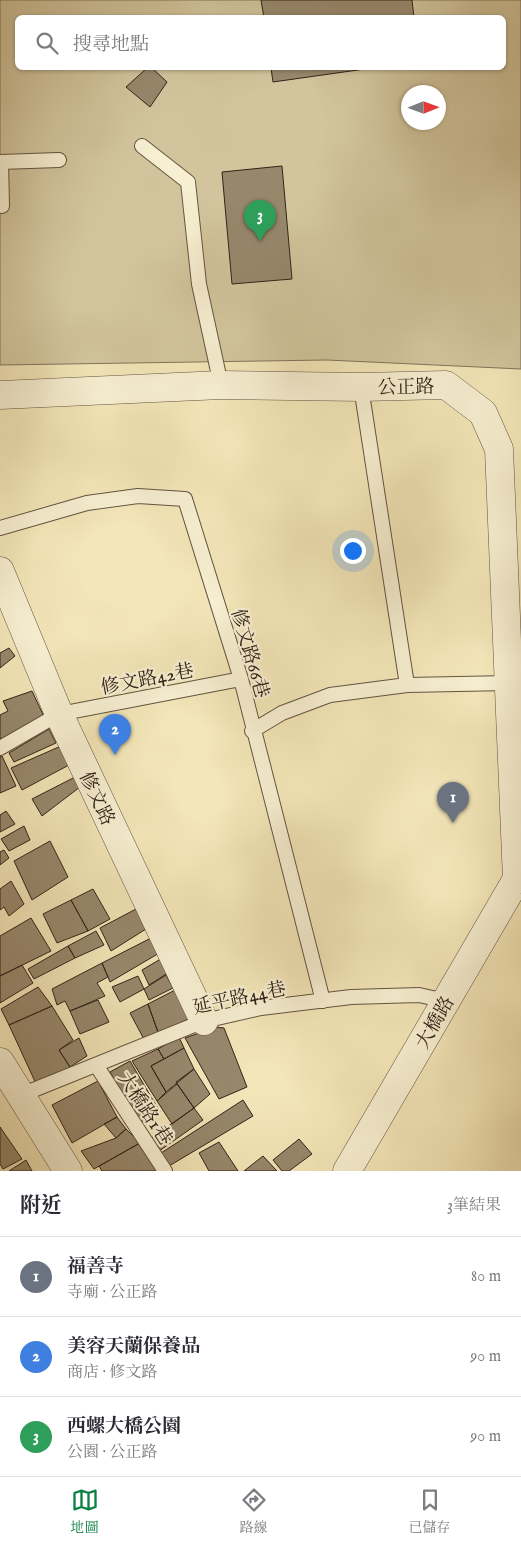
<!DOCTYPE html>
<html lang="zh-TW">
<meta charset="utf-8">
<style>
:root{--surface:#fff;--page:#f2f2f3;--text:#2b2b33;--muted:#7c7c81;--line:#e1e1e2;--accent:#0b8043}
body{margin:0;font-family:"IM FELL English","Noto Serif TC",serif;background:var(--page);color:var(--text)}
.compass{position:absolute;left:401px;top:85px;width:45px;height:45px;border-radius:50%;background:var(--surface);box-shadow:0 1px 4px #0004;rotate:89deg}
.you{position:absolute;left:352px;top:550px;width:18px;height:18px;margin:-12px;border:4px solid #fff;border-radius:50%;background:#1a73e8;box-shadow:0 0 0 8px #1a73e833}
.badge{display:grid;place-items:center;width:32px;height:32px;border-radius:50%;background:var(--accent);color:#fff;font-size:16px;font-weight:700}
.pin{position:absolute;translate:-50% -41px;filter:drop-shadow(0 1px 2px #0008)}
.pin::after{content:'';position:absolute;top:26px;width:18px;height:15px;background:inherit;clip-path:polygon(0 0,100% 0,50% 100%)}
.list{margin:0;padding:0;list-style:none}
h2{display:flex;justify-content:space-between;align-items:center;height:65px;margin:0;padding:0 20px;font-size:21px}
h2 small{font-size:16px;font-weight:400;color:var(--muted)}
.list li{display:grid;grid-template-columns:32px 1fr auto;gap:15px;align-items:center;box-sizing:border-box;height:80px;padding:0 20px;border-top:1px solid var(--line)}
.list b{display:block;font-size:19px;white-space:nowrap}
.list p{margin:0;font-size:16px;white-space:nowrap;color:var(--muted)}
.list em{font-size:16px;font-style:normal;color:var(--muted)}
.icon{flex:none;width:28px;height:28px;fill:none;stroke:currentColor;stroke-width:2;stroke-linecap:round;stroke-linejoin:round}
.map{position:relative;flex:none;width:521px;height:1171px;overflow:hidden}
.search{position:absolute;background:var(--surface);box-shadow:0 1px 4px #0004;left:15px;right:15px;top:15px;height:55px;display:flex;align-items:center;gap:12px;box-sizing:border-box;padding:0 18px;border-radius:8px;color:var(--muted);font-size:19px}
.sheet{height:305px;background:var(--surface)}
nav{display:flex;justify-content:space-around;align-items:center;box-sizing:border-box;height:70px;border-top:1px solid var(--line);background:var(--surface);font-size:14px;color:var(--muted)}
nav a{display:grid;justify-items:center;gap:2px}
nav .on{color:var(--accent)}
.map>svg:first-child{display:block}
</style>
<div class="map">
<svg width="521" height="1171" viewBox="0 0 521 1171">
<rect width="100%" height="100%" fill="#f3e6b8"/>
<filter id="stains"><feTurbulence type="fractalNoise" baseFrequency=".004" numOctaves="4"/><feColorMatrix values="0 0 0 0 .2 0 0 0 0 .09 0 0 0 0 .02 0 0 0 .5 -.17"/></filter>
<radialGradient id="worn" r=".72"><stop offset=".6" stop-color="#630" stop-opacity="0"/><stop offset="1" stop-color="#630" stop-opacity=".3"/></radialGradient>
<path fill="#d2c59d" stroke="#82745b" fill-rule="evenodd" d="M0 0H521V369L327 360 0 365ZM18 18H504V68H18ZM408 92H438V122H408Z"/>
<path fill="#97886c" stroke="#332319" d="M261 0H412L414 18H264Z
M147 68H152L167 82 150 107 126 87Z
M271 68H372L273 82Z
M282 166 292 279 232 284 222 172Z
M9 648 15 656 0 668V653Z
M32 691 46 721 3 745 0 737V715L8 711 3 701Z
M49 729 56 743 14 762 9 753Z
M61 746 69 765 22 790 11 768Z
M2 756 16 786 0 793V757Z
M75 777 80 787 42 816 32 799Z
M6 811 15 824 0 832V815Z
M24 826 30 840 9 851 1 839Z
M50 841 68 877 32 900 14 861Z
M4 850 9 858 0 865V852Z
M11 881 24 904 9 916 4 907 0 910V889Z
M93 889 110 919 88 931 71 900Z
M71 900 88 931 57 943 43 914Z
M136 909 146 929 111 951 100 928Z
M31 918 51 951 0 976V936Z
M96 931 104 945 75 958 68 946Z
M153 937 161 952 110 982 102 963Z
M68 946 75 958 34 979 28 969Z
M164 957 171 971 149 985 142 970Z
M102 963 108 977 97 983 105 996 70 1011 65 1001 57 1005 52 989Z
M22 965 33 983 0 1003V976Z
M166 975 173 988 149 1000 144 989Z
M138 976 144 989 120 1002 112 987Z
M38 987 52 1006 9 1025 1 1009Z
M177 989 188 1019 159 1035 148 1004Z
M98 1000 109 1022 80 1034 70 1011Z
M148 1004 159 1035 146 1043 130 1013Z
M52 1006 73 1040 59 1050 70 1067 38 1088 9 1025Z
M216 1027 224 1028 247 1087 219 1099 185 1038Z
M179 1037 184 1048 164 1059 158 1049Z
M79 1038 87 1056 70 1067 59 1050Z
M184 1048 194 1069 166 1092 151 1066Z
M158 1049 164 1059 151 1066 166 1092 157 1101 132 1061Z
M130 1061 160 1112 138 1126 111 1083 115 1081 110 1072Z
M194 1069 210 1094 194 1108 176 1082Z
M98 1081 117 1117 72 1143 52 1105Z
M177 1084 194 1108 172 1124 157 1101Z
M243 1100 253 1116 164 1169 158 1155Z
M194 1108 203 1120 155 1154 147 1141Z
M117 1117 126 1129 116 1138 104 1124Z
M0 1127 22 1159 3 1169 0 1164Z
M126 1129 140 1143 94 1169 81 1151 116 1138Z
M299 1139 312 1154 289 1171H282L273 1160Z
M219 1142 238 1171H209L199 1153Z
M140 1143 158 1171H102L99 1166Z
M263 1156 277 1171H244Z
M26 1160 32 1171H9Z"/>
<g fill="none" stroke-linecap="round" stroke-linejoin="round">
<defs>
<path id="service" d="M142 146 188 182 199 284 221 385
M0 162 59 160
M1 162 2 206
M361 387 407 685
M0 528 87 503 138 496 185 499 241 679 323 1001
M252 731 282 713 330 695 407 685 509 683
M0 748 59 714 241 679
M96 1065 165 1171
M21 1095 204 1021 261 1008 351 997 419 995 446 1001"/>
<path id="minor" d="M0 395 221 385 361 387 446 385 483 413 499 449 517 880
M0 571 59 714 204 1021
M0 1062 68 1171
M347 1171 521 872"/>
</defs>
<use href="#service" stroke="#635441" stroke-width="16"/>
<use href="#minor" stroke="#635441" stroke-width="29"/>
<use href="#service" stroke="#f7efd1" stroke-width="14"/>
<use href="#minor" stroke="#f7efd1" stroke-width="28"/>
</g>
<g text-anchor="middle" stroke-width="4.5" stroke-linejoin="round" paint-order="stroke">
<g font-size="19" fill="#332319" stroke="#f7efd1">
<text transform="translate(406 386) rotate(-1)" y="7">公正路</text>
<text transform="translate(251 653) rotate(74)" y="7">修文路66巷</text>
<text transform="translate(147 678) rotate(-11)" y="7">修文路42巷</text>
<text transform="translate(98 798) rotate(65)" y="7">修文路</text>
<text transform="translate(239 997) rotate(-12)" y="7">延平路44巷</text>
<text transform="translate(434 1022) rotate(-60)" y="7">大橋路</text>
<text transform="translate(146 1108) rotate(57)" y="7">大橋路1巷</text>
</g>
</g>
<rect width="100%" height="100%" filter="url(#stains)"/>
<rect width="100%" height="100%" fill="url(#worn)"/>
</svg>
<svg class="compass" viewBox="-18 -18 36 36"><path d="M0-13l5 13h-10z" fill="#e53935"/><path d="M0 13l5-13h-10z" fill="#7c7c81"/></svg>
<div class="you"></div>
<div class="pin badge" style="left:453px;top:823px;background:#6b7280">1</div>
<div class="pin badge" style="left:115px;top:755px;background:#3f7fe0">2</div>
<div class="pin badge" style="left:260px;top:241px;background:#2e9e5b">3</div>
<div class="search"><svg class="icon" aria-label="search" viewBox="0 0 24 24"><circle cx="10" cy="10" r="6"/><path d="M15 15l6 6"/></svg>搜尋地點</div>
</div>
<section class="sheet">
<h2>附近<small>3筆結果</small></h2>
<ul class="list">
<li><span class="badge" style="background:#6b7280">1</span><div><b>福善寺</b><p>寺廟 · 公正路</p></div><em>80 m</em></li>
<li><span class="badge" style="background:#3f7fe0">2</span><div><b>美容天蘭保養品</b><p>商店 · 修文路</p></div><em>90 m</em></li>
<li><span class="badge" style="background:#2e9e5b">3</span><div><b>西螺大橋公園</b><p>公園 · 公正路</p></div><em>90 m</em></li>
</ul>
</section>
<nav>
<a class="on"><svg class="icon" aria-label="map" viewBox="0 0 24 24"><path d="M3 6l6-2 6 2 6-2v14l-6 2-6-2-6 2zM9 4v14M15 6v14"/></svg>地圖</a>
<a><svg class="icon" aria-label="directions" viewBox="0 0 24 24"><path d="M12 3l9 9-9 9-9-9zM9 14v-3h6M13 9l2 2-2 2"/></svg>路線</a>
<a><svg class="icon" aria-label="saved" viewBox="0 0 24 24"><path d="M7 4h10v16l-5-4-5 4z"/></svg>已儲存</a>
</nav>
